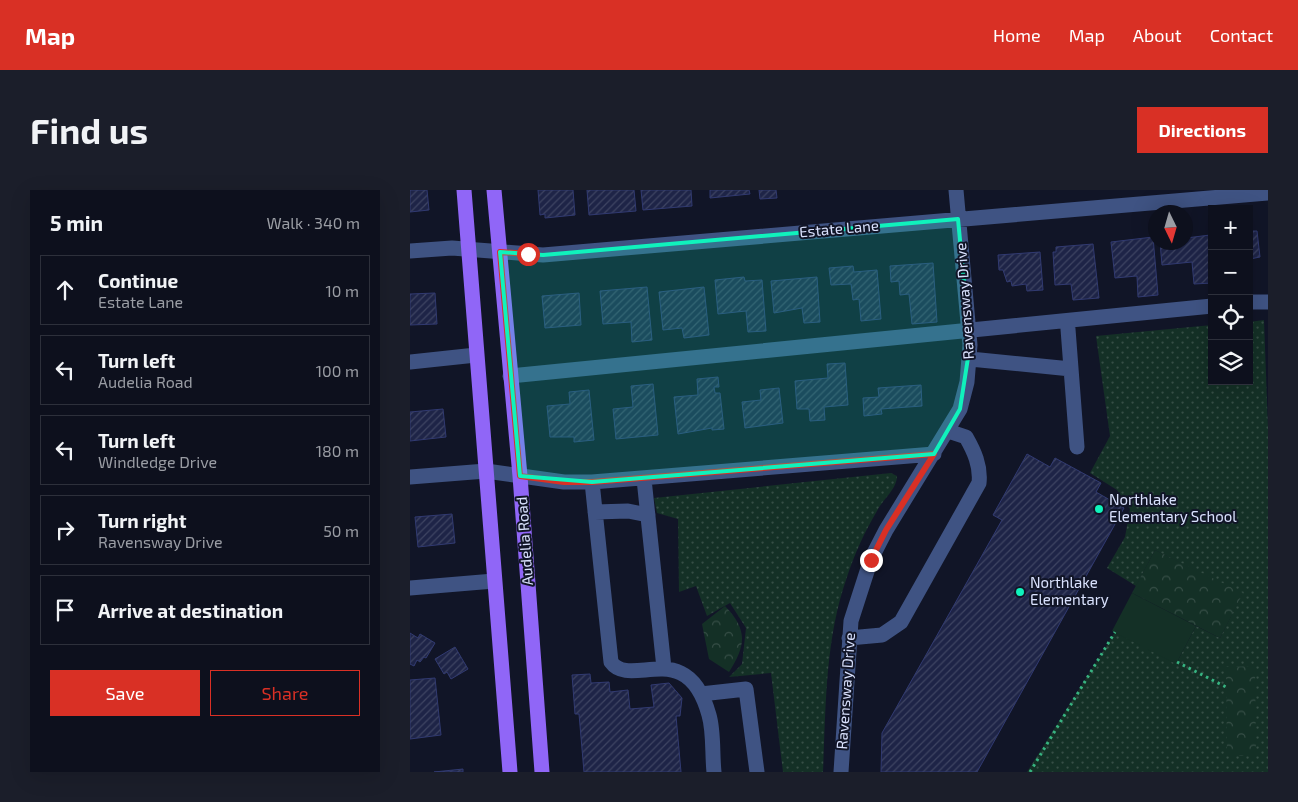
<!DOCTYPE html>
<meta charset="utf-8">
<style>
:root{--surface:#0d101d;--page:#1b1e2a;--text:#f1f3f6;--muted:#9a9da4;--line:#2d303b;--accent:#d93025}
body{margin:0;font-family:"Exo 2",sans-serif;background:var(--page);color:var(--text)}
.controls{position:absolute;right:15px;top:15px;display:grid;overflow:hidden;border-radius:0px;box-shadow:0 5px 20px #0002}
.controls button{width:45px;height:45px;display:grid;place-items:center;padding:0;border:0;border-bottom:1px solid var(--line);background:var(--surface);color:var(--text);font:25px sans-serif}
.compass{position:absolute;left:738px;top:15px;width:45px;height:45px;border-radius:50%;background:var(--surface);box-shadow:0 5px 20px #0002;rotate:175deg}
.stop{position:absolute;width:15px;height:15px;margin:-11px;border:4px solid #d93025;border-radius:50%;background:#fff}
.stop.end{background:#d93025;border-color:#fff;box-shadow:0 1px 5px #0008}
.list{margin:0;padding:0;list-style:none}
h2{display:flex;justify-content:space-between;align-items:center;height:65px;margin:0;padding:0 20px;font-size:21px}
h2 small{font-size:16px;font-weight:400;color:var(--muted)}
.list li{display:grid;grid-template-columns:32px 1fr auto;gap:15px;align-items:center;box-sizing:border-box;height:70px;margin:0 10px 10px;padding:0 10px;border:1px solid var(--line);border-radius:0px}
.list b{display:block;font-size:19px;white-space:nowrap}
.list p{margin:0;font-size:16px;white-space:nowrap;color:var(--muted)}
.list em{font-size:16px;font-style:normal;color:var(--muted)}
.actions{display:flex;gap:10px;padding:15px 20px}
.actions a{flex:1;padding:11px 0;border:1px solid var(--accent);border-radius:0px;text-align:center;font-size:18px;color:var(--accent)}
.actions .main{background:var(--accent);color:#fff}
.icon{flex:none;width:28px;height:28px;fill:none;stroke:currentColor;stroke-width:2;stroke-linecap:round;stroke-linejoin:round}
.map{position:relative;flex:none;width:858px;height:582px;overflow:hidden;border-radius:0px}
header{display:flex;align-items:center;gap:30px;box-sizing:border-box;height:70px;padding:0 25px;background:var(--accent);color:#fff}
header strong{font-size:24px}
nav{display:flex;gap:28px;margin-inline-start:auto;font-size:18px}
.intro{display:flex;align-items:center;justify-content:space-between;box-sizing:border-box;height:120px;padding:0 30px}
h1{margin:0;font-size:35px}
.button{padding:12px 22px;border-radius:0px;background:var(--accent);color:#fff;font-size:18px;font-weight:700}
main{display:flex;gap:30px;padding:0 30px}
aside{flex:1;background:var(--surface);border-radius:0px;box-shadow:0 5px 20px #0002}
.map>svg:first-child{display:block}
</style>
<header>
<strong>Map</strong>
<nav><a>Home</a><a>Map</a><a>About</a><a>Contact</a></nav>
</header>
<div class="intro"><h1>Find us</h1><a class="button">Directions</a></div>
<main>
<aside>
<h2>5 min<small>Walk · 340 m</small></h2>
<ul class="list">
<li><svg class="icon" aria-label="ahead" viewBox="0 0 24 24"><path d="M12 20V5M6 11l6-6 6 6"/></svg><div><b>Continue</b><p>Estate Lane</p></div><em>10 m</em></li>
<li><svg class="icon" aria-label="left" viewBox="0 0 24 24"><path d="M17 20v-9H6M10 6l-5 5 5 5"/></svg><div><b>Turn left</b><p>Audelia Road</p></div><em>100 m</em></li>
<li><svg class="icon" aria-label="left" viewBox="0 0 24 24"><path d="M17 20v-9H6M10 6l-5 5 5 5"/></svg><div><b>Turn left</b><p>Windledge Drive</p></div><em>180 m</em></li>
<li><svg class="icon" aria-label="right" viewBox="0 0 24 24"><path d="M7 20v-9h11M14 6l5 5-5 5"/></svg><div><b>Turn right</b><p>Ravensway Drive</p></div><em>50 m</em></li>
<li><svg class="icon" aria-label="arrive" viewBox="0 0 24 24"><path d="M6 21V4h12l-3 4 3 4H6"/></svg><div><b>Arrive at destination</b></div></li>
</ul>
<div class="actions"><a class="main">Save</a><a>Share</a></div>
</aside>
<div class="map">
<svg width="858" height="582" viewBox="0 0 858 582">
<defs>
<pattern id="grass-dots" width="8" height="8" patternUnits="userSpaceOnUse" patternTransform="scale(1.25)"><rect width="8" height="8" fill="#143026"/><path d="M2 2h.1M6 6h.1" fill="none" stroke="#364e46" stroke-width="1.8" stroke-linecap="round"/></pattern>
<pattern id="park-crowns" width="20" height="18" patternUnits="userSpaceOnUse" patternTransform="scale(1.25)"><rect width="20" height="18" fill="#143026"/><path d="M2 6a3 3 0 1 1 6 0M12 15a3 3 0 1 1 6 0" fill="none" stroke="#364e46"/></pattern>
<pattern id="building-hatch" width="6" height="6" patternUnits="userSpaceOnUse" patternTransform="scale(1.25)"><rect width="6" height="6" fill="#1e2447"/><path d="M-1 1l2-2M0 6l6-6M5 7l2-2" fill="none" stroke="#3e4462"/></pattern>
</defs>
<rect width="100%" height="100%" fill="#111527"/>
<path fill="url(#grass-dots)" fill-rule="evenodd" d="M854 130 858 238V582H617L705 442 767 472 786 436 810 448 832 404 745 360 726 396 697 378 715 347 720 319 707 300 680 283 700 246 686 146 802 135V191H839V132ZM816 477H845V566Z
M481 283 487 286C487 299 473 309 467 321 455 341 444 365 437 387 415 449 416 516 413 582H373L361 483 319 487 332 474 336 438 320 413 297 426 286 396 269 402 268 329 247 323 244 308Z"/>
<path fill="url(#park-crowns)" d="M745 360 833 403 810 448 722 403Z
M315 416C338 440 336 455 319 482L299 469 292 434Z
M845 476 846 566H817L816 477Z"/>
<path fill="#143026" d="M722 403 786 436 766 474 702 441Z"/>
<path fill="url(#building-hatch)" stroke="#313a71" d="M0 0H17L19 20 0 22Z
M128 0H163L165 25 135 28V24L130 25Z
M177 0H224L226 21 179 25Z
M231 0H281L282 16 233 20Z
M300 0H339L340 4 300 8Z
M349 0H366L367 8 350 9Z
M839 41H847L850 67 840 69 839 75Z
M800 45 802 93 784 94 782 72 752 75 750 52H776V48Z
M743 47 748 105 728 107 727 86 705 88 701 52Z
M683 54 689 108 663 110 661 94 645 95 643 62H646V57Z
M630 62 633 100 617 101 616 94 602 96 601 91 597 92 593 80H589L588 65Z
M523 73 527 132 502 134 499 104 490 105 489 91 481 92 480 76Z
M443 76 444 82 467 80 471 129 451 131 449 109 443 110 441 94 421 95 419 78Z
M334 87 335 91 352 90 356 141 338 142 336 121 308 124 305 90Z
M407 87 410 132 394 133 392 118 364 123 361 91Z
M237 97 242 150 222 152 221 132 193 134 190 101Z
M294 97 299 145 274 148 272 138 253 140 249 102Z
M25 103 27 134 0 135V104Z
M169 103 171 135 135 138 132 106Z
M435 173 438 215 414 217 415 230 400 231 399 219H387L385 191 418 188 417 174Z
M308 187 309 197H304L305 203H310L314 239 302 240V238L268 244 264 207 288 205 287 189Z
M243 194 248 245 206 249 203 219 223 217 221 196Z
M511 195 512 216 471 219 472 224 454 226 453 208 469 207 468 198Z
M369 198 373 233 335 238 332 212 351 210 350 200Z
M179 200 184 250 164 252V247H140L137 216 160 214 159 202Z
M33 219 36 247 0 251V222Z
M617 264 640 277 645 268 691 293 686 302 714 318 567 582H471L472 543 592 330 583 325Z
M42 324 45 353 8 357 5 327Z
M0 443 8 448 10 444 25 453 16 468 14 467 10 472 7 470 4 476 0 474Z
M45 457 58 479 41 489 37 482 34 484 25 469Z
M180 484 181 493 199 492 200 502 218 500 220 519 244 517 241 495 259 493 272 508 270 526H266L271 582H174L169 524H165L162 485Z
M25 488 31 545 0 549V490Z
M53 579V582H24Z"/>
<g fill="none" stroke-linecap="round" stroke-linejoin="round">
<path stroke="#37b381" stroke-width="3" stroke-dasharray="2.5 4" stroke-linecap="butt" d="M767 472 816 497
M620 582 705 442"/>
<path stroke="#3f5383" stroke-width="15" d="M0 61 42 58 133 65 858 3
M839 112H858
M658 139 667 257
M560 169 661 179
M0 172 66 165
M100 186 802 116
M0 287 76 281 154 292H182L524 264
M234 289 254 478
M182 292 201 472C221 500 277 445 299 525 304 542 302 564 304 582
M185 322 218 321 238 325
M0 398 84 391
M439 448 472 445 491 432 569 293C571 276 564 261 556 247L538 241
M291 504 336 499 347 582
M431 582 441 431 461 369 476 340 550 219 557 192 560 155 546 0"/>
<path stroke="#9066f7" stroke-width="15" d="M54 0 100 582
M84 0 110 286 132 582"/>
</g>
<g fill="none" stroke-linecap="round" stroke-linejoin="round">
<path stroke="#d93025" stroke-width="6" d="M118 64 90 62 110 286 154 292H182L524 264 476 340 461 370"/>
</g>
<path fill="#10f2bc" fill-opacity="0.2" stroke="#10f2bc" stroke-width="4" stroke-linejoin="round" d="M548 29 560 155 550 219 524 264 182 292 110 286 90 62 133 65Z"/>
<g fill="#10f2bc" stroke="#111527" stroke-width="2">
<circle cx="689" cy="319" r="5"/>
<circle cx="610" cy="402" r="5"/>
</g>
<g text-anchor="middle" stroke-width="4" stroke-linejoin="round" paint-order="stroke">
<g font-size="15" fill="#d9e1fd" stroke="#111527">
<text transform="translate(429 39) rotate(-5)" y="5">Estate Lane</text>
<text transform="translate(555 111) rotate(-94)" y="5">Ravensway Drive</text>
<text transform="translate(115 351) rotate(-94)" y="5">Audelia Road</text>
<text transform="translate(436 501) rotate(-86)" y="5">Ravensway Drive</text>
</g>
<g font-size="15" fill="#d9e1fd" stroke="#111527" text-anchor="start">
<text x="699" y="315">Northlake<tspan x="699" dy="17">Elementary School</tspan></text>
<text x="620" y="398">Northlake<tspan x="620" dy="17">Elementary</tspan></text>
</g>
</g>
</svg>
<div class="controls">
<button>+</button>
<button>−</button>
<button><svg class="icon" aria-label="locate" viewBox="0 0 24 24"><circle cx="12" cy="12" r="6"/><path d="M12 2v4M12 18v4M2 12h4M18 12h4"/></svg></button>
<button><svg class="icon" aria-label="layers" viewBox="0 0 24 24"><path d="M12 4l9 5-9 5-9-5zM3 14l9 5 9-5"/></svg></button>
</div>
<svg class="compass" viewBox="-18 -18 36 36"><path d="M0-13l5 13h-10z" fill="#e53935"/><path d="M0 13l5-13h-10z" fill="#9a9da4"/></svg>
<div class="stop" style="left:118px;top:64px"></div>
<div class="stop end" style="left:461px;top:370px"></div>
</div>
</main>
